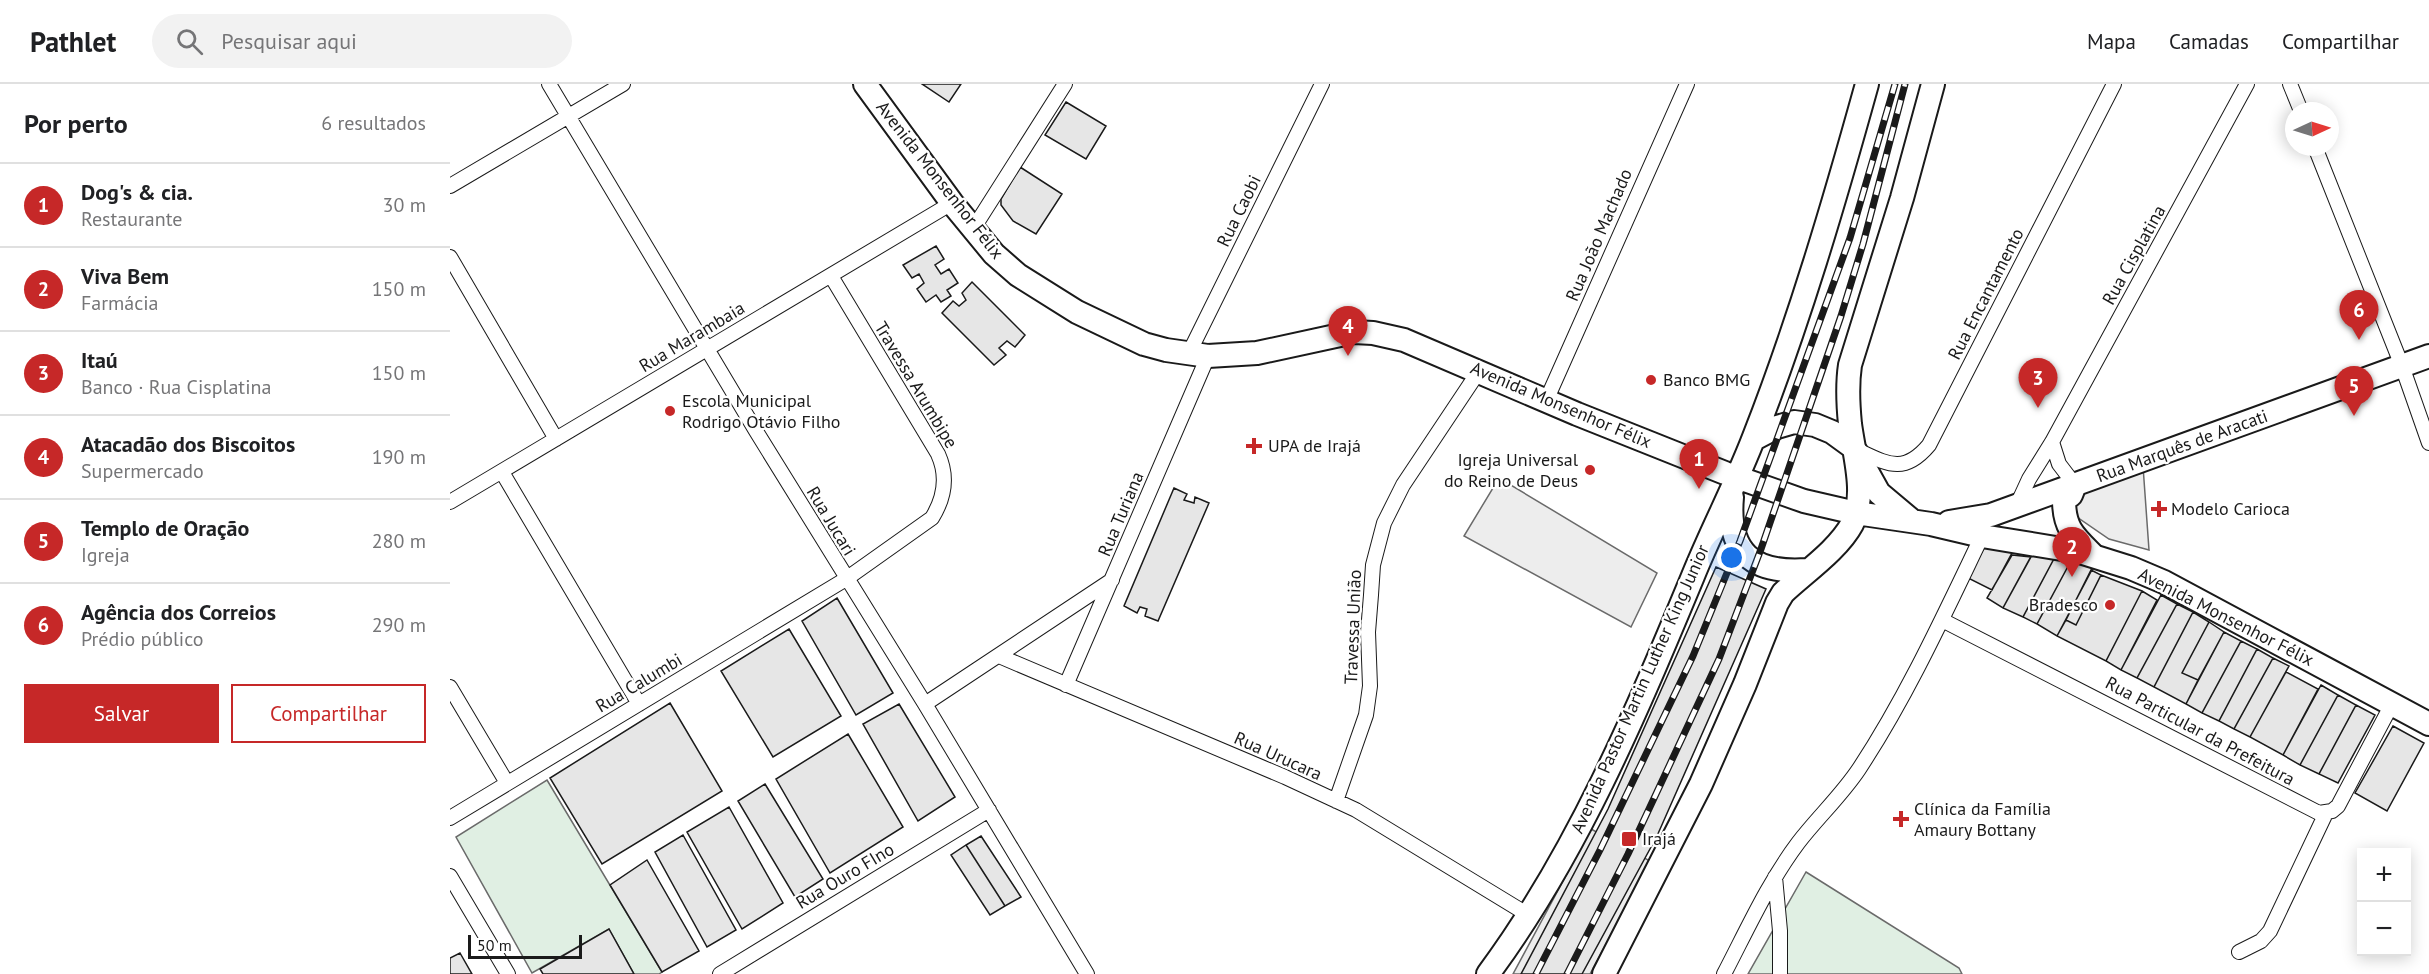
<!DOCTYPE html>
<html lang="pt">
<meta charset="utf-8">
<style>
:root{--surface:#fff;--page:#f2f2f2;--text:#202124;--muted:#757577;--line:#e0e0e0;--accent:#c62828}
body{margin:0;font-family:"PT Sans",sans-serif;background:var(--page);color:var(--text)}
.controls{position:absolute;right:18px;bottom:18px;display:grid;overflow:hidden;border-radius:0px;box-shadow:0 3px 15px #0003}
.controls button{width:54px;height:54px;display:grid;place-items:center;padding:0;border:0;border-bottom:2px solid var(--line);background:var(--surface);color:var(--text);font:30px sans-serif}
.compass{position:absolute;left:1835px;top:18px;width:54px;height:54px;border-radius:50%;background:var(--surface);box-shadow:0 3px 15px #0003;rotate:86deg}
.scale{position:absolute;left:18px;bottom:15px;width:114px;box-sizing:border-box;padding-left:6px;border:3px solid #1a1a1a;border-top:0;font-size:16px;line-height:21px;white-space:nowrap;color:#1a1a1a;-webkit-text-stroke:4px #fff;paint-order:stroke}
.you{position:absolute;left:1282px;top:474px;width:21px;height:21px;margin:-15px;border:4px solid #fff;border-radius:50%;background:#1a73e8;box-shadow:0 0 0 9px #1a73e833}
.badge{display:grid;place-items:center;width:39px;height:39px;border-radius:50%;background:var(--accent);color:#fff;font-size:20px;font-weight:700}
.pin{position:absolute;translate:-50% -50px;filter:drop-shadow(0 2px 3px #0008)}
.pin::after{content:'';position:absolute;top:32px;width:21px;height:18px;background:inherit;clip-path:polygon(0 0,100% 0,50% 100%)}
.list{margin:0;padding:0;list-style:none}
h2{display:flex;justify-content:space-between;align-items:center;height:78px;margin:0;padding:0 24px;font-size:26px}
h2 small{font-size:20px;font-weight:400;color:var(--muted)}
.list li{display:grid;grid-template-columns:39px 1fr auto;gap:18px;align-items:center;box-sizing:border-box;height:84px;padding:0 24px;border-top:2px solid var(--line)}
.list b{display:block;font-size:22px;white-space:nowrap}
.list p{margin:0;font-size:20px;white-space:nowrap;color:var(--muted)}
.list em{font-size:20px;font-style:normal;color:var(--muted)}
.actions{display:flex;gap:12px;padding:18px 24px}
.actions a{flex:1;padding:14px 0;border:2px solid var(--accent);border-radius:0px;text-align:center;font-size:21px;color:var(--accent)}
.actions .main{background:var(--accent);color:#fff}
.icon{flex:none;width:33px;height:33px;fill:none;stroke:currentColor;stroke-width:2;stroke-linecap:round;stroke-linejoin:round}
.map{position:relative;flex:none;width:1979px;height:890px;overflow:hidden}
header{display:flex;align-items:center;gap:36px;box-sizing:border-box;height:84px;padding:0 30px;background:var(--surface);border-bottom:2px solid var(--line)}
header strong{font-size:28px}
nav{display:flex;gap:33px;margin-inline-start:auto;font-size:21px}
.search{width:420px;height:54px;background:var(--page);display:flex;align-items:center;gap:15px;box-sizing:border-box;padding:0 21px;border-radius:33px;color:var(--muted);font-size:22px}
main{display:flex}
aside{flex:1;background:var(--surface)}
.map>svg:first-child{display:block}
</style>
<header>
<strong>Pathlet</strong>
<div class="search"><svg class="icon" aria-label="search" viewBox="0 0 24 24"><circle cx="10" cy="10" r="6"/><path d="M15 15l6 6"/></svg>Pesquisar aqui</div>
<nav><a>Mapa</a><a>Camadas</a><a>Compartilhar</a></nav>
</header>
<main>
<aside>
<h2>Por perto<small>6 resultados</small></h2>
<ul class="list">
<li><span class="badge">1</span><div><b>Dog's &amp; cia.</b><p>Restaurante</p></div><em>30 m</em></li>
<li><span class="badge">2</span><div><b>Viva Bem</b><p>Farmácia</p></div><em>150 m</em></li>
<li><span class="badge">3</span><div><b>Itaú</b><p>Banco · Rua Cisplatina</p></div><em>150 m</em></li>
<li><span class="badge">4</span><div><b>Atacadão dos Biscoitos</b><p>Supermercado</p></div><em>190 m</em></li>
<li><span class="badge">5</span><div><b>Templo de Oração</b><p>Igreja</p></div><em>280 m</em></li>
<li><span class="badge">6</span><div><b>Agência dos Correios</b><p>Prédio público</p></div><em>290 m</em></li>
</ul>
<div class="actions"><a class="main">Salvar</a><a>Compartilhar</a></div>
</aside>
<div class="map">
<svg width="1979" height="890" viewBox="0 0 1979 890">
<rect width="100%" height="100%" fill="#fff"/>
<path fill="#e0efe3" stroke="#6a6a6a" stroke-width="1.5" d="M97 696 212 888 209 890H184L159 845 82 889 6 753Z
M1356 788 1509 884 1512 890H1298Z"/>
<path fill="#ededed" stroke="#6a6a6a" stroke-width="1.5" d="M1693 382 1699 466 1659 455 1627 433 1624 417 1626 408Z
M1049 394 1207 489 1181 543 1014 452Z
M1141 745 1200 777 1140 890H1063Z"/>
<path fill="#e6e6e6" stroke="#1a1a1a" stroke-width="1.5" d="M472 0H511L499 18Z
M616 18 656 42 636 75 595 51Z
M570 83 612 110 586 150 563 137 551 121V115Z
M486 162 494 175 485 181 491 190 499 185 508 199 497 206 501 212 491 218 486 211 476 218 467 205 474 199 469 190 462 194 453 181Z
M522 198 575 251 565 263 557 257 549 264 556 271 544 281 492 229 503 217 509 222 516 216 512 209Z
M724 404 737 410 734 416 744 419 745 413 759 419 708 537 695 532 697 525 690 523 687 529 674 522Z
M1534 464 1563 467 1542 506 1518 494Z
M1585 465 1607 469 1573 533 1553 524Z
M1607 469 1623 473 1587 540 1573 533Z
M1562 471 1581 473 1553 524 1537 514Z
M1623 473 1646 478 1607 552 1587 540Z
M1266 483 1316 505 1207 752 1132 890H1071L1158 725Z
M1641 486 1651 491 1626 541 1616 536Z
M1651 491 1692 507 1656 577 1607 552 1616 536 1626 541Z
M1692 507 1707 516 1671 586 1656 577Z
M1711 511 1727 520 1687 594 1671 586Z
M387 514 443 609 406 631 352 537Z
M1727 520 1743 528 1704 603 1687 594Z
M1743 528 1759 538 1732 589 1748 596 1736 620 1704 603Z
M1759 538 1774 548 1748 596 1732 589Z
M339 545 391 632 323 673 271 587Z
M1774 548 1791 557 1752 629 1736 620Z
M1791 557 1807 565 1769 637 1752 629Z
M1807 565 1823 574 1784 645 1769 637Z
M1823 574 1839 582 1800 653 1784 645Z
M1836 588 1868 605 1833 671 1800 653Z
M1871 601 1888 611 1850 681 1833 671Z
M1888 611 1906 621 1869 690 1850 681Z
M220 619 272 707 152 780 100 694Z
M449 620 505 713 468 737 413 640Z
M1906 621 1925 631 1888 699 1869 690Z
M1943 642 1974 659 1937 727 1905 709Z
M398 650 453 743 380 789 326 695Z
M315 700 373 795 345 813 288 717Z
M279 723 333 819 292 845 237 748Z
M233 751 286 846 257 863 205 768Z
M531 752 571 813 555 822 516 761Z
M516 761 555 822 540 831 501 771Z
M197 776 249 867 212 888 160 801Z
M159 845 184 890H93L90 885Z
M10 869 22 890H0V874Z"/>
<g fill="none" stroke-linecap="round" stroke-linejoin="round">
<defs>
<path id="minor" d="M99 0 306 347 475 620 637 890
M1840 0 1851 27
M1865 63 1952 282 1979 359
M0 102 173 0
M523 145 615 0
M0 173 106 355
M738 271 872 0
M1096 317 1237 0
M1602 358 1609 380 1625 401
M1405 365C1436 379 1453 392 1479 361L1664 0
M52 388 189 620
M0 418 502 119
M1567 421 1579 395 1602 358 1797 0
M1492 536 1869 729 1882 727 1888 722 1942 620
M549 572 835 693 906 726 1080 832
M616 601 758 272
M0 603 57 699
M475 620 662 496
M886 717 916 631 920 602 918 548 921 511 923 481 934 439 953 401 1029 287
M0 734 396 495 482 434C495 413 498 392 488 370L381 192
M0 792 58 890
M1325 793 1330 847V890
M1789 868 1811 857 1820 847 1876 729
M270 890 539 726
M1274 890C1297 846 1318 799 1348 759 1367 734 1391 712 1409 685 1457 612 1494 531 1532 452"/>
<path id="primary" d="M415 0 502 119 544 170 568 191 627 228 694 260 716 266 758 272 807 269 904 248 923 249 954 256 1127 330 1275 389 1354 417 1406 429 1481 440 1532 452 1630 468 1681 484 1714 498 1979 640
M1304 355 1327 343 1344 338 1365 341 1382 348 1404 364 1429 409 1460 435
M1625 401 1621 411 1614 416C1614 444 1624 452 1643 471
M1282 413C1277 468 1302 490 1357 486
M1499 438 1541 431 1979 272
M1038 890C1127 770 1186 629 1243 492 1262 445 1286 400 1304 353 1349 238 1384 119 1417 0
M1154 890 1251 700 1295 600 1327 519 1333 509C1354 489 1388 466 1402 440 1417 411 1404 371 1400 340 1398 320 1397 301 1400 281L1452 114 1483 0"/>
</defs>
<use href="#minor" stroke="#1a1a1a" stroke-width="16"/>
<use href="#primary" stroke="#1a1a1a" stroke-width="26"/>
<use href="#minor" stroke="#fff" stroke-width="14"/>
<use href="#primary" stroke="#fff" stroke-width="22"/>
<defs>
<path id="rail" d="M1086 890 1150 766 1243 572 1290 457 1400 154 1445 0
M1117 890 1178 770 1269 575 1311 465 1391 232 1413 160 1455 0"/>
</defs>
<use href="#rail" stroke="#1a1a1a" stroke-width="7"/>
<use href="#rail" stroke="#fff" stroke-width="4.5" stroke-dasharray="14" stroke-linecap="butt"/>
</g>
<g fill="#c62828" stroke="#fff" stroke-width="2">
<circle cx="1201" cy="296" r="6"/>
<circle cx="220" cy="327" r="6"/>
<path d="M801 353h6v6h6v6h-6v6h-6v-6h-6v-6h6z"/>
<circle cx="1140" cy="386" r="6"/>
<path d="M1706 416h6v6h6v6h-6v6h-6v-6h-6v-6h6z"/>
<circle cx="1660" cy="521" r="6"/>
<path d="M1448 726h6v6h6v6h-6v6h-6v-6h-6v-6h6z"/>
<rect x="1171" y="747" width="16" height="16" rx="3"/>
</g>
<g text-anchor="middle" stroke-width="4.5" stroke-linejoin="round" paint-order="stroke">
<g font-size="18" fill="#1a1a1a" stroke="#fff">
<text transform="translate(490 96) rotate(52)" y="6">Avenida Monsenhor Félix</text>
<text transform="translate(789 127) rotate(-64)" y="6">Rua Caobi</text>
<text transform="translate(1149 151) rotate(-67)" y="6">Rua João Machado</text>
<text transform="translate(1684 171) rotate(-61)" y="6">Rua Cisplatina</text>
<text transform="translate(1536 210) rotate(-63)" y="6">Rua Encantamento</text>
<text transform="translate(242 253) rotate(-31)" y="6">Rua Marambaia</text>
<text transform="translate(466 301) rotate(59)" y="6">Travessa Arumbipe</text>
<text transform="translate(1111 321) rotate(23)" y="6">Avenida Monsenhor Félix</text>
<text transform="translate(1732 362) rotate(-20)" y="6">Rua Marquês de Aracati</text>
<text transform="translate(671 430) rotate(-67)" y="6">Rua Turiana</text>
<text transform="translate(381 437) rotate(59)" y="6">Rua Jucari</text>
<text transform="translate(1776 533) rotate(27)" y="6">Avenida Monsenhor Félix</text>
<text transform="translate(903 543) rotate(-88)" y="6">Travessa União</text>
<text transform="translate(189 599) rotate(-31)" y="6">Rua Calumbi</text>
<text transform="translate(1190 605) rotate(-66)" y="6">Avenida Pastor Martin Luther King Junior</text>
<text transform="translate(1750 647) rotate(28)" y="6">Rua Particular da Prefeitura</text>
<text transform="translate(828 672) rotate(24)" y="6">Rua Urucara</text>
<text transform="translate(395 792) rotate(-31)" y="6">Rua Ouro FIno</text>
</g>
<g font-size="18" fill="#1a1a1a" stroke="#fff" text-anchor="start">
<text x="1213" y="302">Banco BMG</text>
<text x="232" y="323">Escola Municipal<tspan x="232" dy="21">Rodrigo Otávio Filho</tspan></text>
<text x="818" y="368">UPA de Irajá</text>
<text x="1128" y="382" text-anchor="end">Igreja Universal<tspan x="1128" dy="21">do Reino de Deus</tspan></text>
<text x="1721" y="431">Modelo Carioca</text>
<text x="1648" y="527" text-anchor="end">Bradesco</text>
<text x="1464" y="731">Clínica da Família<tspan x="1464" dy="21">Amaury Bottany</tspan></text>
<text x="1192" y="761">Irajá</text>
</g>
</g>
</svg>
<div class="controls">
<button>+</button>
<button>−</button>
</div>
<svg class="compass" viewBox="-18 -18 36 36"><path d="M0-13l5 13h-10z" fill="#e53935"/><path d="M0 13l5-13h-10z" fill="#757577"/></svg>
<div class="scale">50 m</div>
<div class="you"></div>
<div class="pin badge" style="left:1249px;top:405px">1</div>
<div class="pin badge" style="left:1622px;top:493px">2</div>
<div class="pin badge" style="left:1588px;top:324px">3</div>
<div class="pin badge" style="left:898px;top:272px">4</div>
<div class="pin badge" style="left:1904px;top:332px">5</div>
<div class="pin badge" style="left:1909px;top:256px">6</div>
</div>
</main>
